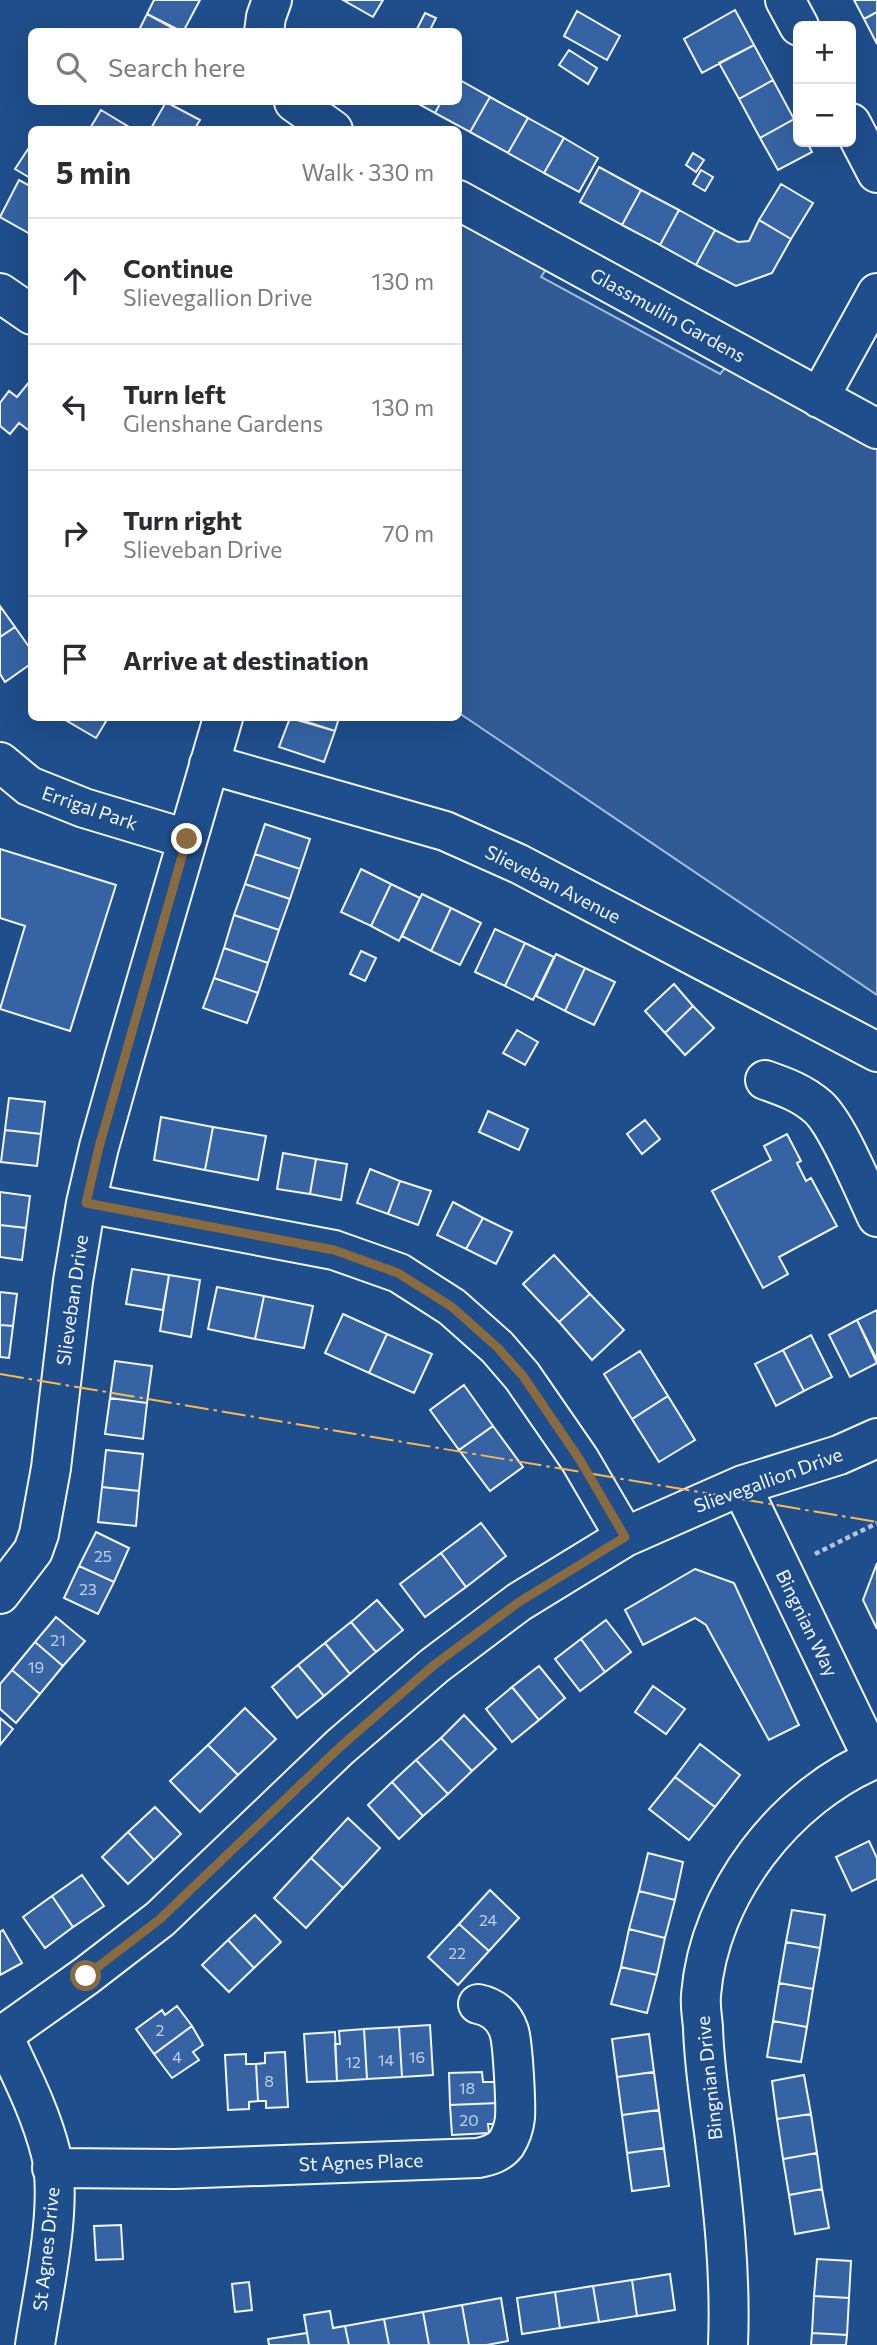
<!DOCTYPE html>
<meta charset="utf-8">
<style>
:root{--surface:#fff;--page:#f7f7f7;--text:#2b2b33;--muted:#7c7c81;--line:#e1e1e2}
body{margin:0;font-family:Commissioner,sans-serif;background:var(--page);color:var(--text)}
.controls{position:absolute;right:21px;top:21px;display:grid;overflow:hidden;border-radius:10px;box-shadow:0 7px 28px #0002}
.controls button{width:63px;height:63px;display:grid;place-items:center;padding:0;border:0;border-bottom:2px solid var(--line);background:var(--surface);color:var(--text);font:35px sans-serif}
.stop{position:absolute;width:21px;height:21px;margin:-16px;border:5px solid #8a6a3f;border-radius:50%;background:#fff}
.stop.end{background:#8a6a3f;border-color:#fff;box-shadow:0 2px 7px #0008}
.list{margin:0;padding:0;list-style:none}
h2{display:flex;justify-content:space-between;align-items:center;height:91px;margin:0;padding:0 28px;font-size:30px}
h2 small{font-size:23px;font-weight:400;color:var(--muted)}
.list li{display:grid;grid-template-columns:46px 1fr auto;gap:21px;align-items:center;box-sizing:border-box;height:126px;padding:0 28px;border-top:2px solid var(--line)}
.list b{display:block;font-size:26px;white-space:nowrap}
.list p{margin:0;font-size:23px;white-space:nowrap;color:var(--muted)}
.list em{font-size:23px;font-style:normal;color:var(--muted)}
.icon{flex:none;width:38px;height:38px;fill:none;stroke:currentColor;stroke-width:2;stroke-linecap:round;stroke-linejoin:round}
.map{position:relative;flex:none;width:877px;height:2345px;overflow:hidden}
.search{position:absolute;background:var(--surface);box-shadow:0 7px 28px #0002;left:28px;top:28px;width:434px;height:77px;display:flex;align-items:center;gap:18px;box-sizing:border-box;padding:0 24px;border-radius:10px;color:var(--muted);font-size:26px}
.panel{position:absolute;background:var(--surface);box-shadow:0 7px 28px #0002;left:28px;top:126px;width:434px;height:595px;border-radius:10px}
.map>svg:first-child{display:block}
</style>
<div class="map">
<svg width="877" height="2345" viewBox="0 0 877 2345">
<rect width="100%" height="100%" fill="#1f4e8c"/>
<path fill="#305b95" stroke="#a8bbd7" stroke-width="2" d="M458 214 549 265 541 277 720 374 730 362 877 443V995L459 713Z"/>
<path fill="#3563a3" stroke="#f2f6ff" stroke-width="2" d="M154 0H200L183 32 147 14Z
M343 0H383L373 17Z
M854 0H877V12L864 19Z
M735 10 754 45 702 73 684 39Z
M577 11 620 36 607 60 564 36Z
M877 12V44L864 19Z
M425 13 436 18 429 32H421L417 29Z
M147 14 180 32H138Z
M754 45 773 80 739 99 719 63Z
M569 50 597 68 588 84 559 65Z
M458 79 490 97 470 132 435 113 441 102H458Z
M773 80 794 119 760 138 739 99Z
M490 97 528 118 508 153 470 132Z
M166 102 200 120 194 130H150Z
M415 102H441L435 113Z
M101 110 129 127 128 130H89Z
M528 118 564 138 544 173 508 153Z
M794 119 798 126V142H807L812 152 778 170 760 138Z
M564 138 598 158 579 192 544 173Z
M32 143V179L15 169Z
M693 153 704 160 696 172 686 165Z
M599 167 641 190 622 225 580 202Z
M701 170 713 177 705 191 693 184Z
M19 180 32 187V235L0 217Z
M781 184 813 203 791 239 759 220Z
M641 190 679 210 660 245 622 225Z
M679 210 715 230 696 265 660 245Z
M759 220 791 239 772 273 736 286 696 265 715 230 738 242 749 241Z
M30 381 32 433 19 423 10 434 0 426V403L9 391 17 397Z
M0 606 15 627 0 637Z
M15 627 32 651V663L5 682 0 674V637Z
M62 718H108L96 738Z
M290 718 335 731 324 762 279 747Z
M295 718H339L335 731Z
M265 824 310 839 300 869 255 854Z
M0 849 116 885 70 1031 0 1009 25 926 0 918Z
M255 854 300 869 290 899 245 884Z
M361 869 391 884 371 926 341 912Z
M245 884 290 899 279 930 234 915Z
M391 884 420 898 399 941 371 926Z
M422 894 451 908 431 951 402 936Z
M451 908 481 923 460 965 431 951Z
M234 915 279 930 268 963 224 948Z
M495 929 525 943 505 986 475 972Z
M525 943 554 957 533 1000 505 986Z
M224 948 268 963 258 993 214 978Z
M361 951 376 958 365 981 350 974Z
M556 954 585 968 565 1011 536 996Z
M585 968 615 982 594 1025 565 1011Z
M214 978 258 993 247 1023 203 1008Z
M674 984 693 1006 665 1033 645 1011Z
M693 1006 714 1028 685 1055 665 1033Z
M517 1030 538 1042 525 1065 503 1053Z
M9 1098 45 1102 41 1134 5 1130Z
M488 1111 528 1129 519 1150 479 1132Z
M161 1117 213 1127 205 1170 154 1160Z
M645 1120 660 1139 642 1154 627 1134Z
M213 1127 266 1136 258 1180 205 1170Z
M5 1130 41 1134 37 1166 1 1162Z
M787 1134 801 1161 797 1163 806 1181 811 1178 837 1226 779 1257 788 1274 763 1288 712 1191 771 1160 764 1146Z
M283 1153 316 1159 310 1194 277 1189Z
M316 1159 347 1164 341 1200 310 1194Z
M370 1169 400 1181 388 1214 357 1203Z
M400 1181 431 1191 418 1225 388 1214Z
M0 1192 30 1196 26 1228 0 1225Z
M453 1202 483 1218 466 1249 437 1235Z
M483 1218 512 1232 496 1264 466 1249Z
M0 1225 26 1228 22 1260 0 1257Z
M554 1255 590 1294 559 1322 523 1284Z
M132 1269 169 1275 163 1310 126 1304Z
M169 1275 200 1280 191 1337 160 1331Z
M217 1287 264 1296 255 1339 208 1329Z
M0 1292 17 1294 13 1326 0 1325Z
M590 1294 624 1330 592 1360 559 1322Z
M264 1296 313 1306 304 1348 255 1339Z
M877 1310V1360L857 1320Z
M343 1314 387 1334 369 1373 325 1353Z
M857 1320 877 1363 850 1377 829 1335Z
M0 1325 13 1326 9 1358 0 1357Z
M387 1334 432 1354 414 1393 369 1373Z
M811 1335 832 1377 804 1391 783 1350Z
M783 1350 804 1391 776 1406 755 1364Z
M640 1351 668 1396 632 1419 604 1374Z
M115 1361 152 1366 147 1403 110 1398Z
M464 1385 493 1426 459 1450 430 1410Z
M668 1396 695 1440 659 1462 632 1419Z
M110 1398 147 1403 143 1439 105 1434Z
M493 1426 523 1467 490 1491 459 1450Z
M106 1450 143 1454 139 1491 102 1487Z
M102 1487 139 1491 136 1526 98 1522Z
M481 1523 506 1556 466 1587 441 1553Z
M96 1532 129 1548 114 1582 79 1566Z
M441 1553 466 1587 425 1617 400 1584Z
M877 1563V1629L863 1600Z
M79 1566 114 1582 98 1614 64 1598Z
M695 1569 734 1583 799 1725 769 1740 706 1625 695 1618 643 1645 625 1610Z
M377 1600 403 1630 376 1652 351 1622Z
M56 1617 85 1641 63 1666 35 1642Z
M606 1620 631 1652 605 1672 581 1639Z
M351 1622 376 1652 350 1674 325 1643Z
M581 1639 605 1672 580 1691 555 1659Z
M35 1642 63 1666 40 1694 12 1670Z
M325 1643 350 1674 324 1696 298 1665Z
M298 1665 324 1696 297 1718 272 1687Z
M539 1666 565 1698 539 1720 512 1687Z
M12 1670 40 1694 16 1723 0 1709V1684Z
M653 1686 685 1709 666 1734 635 1712Z
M512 1687 539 1720 512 1742 486 1709Z
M245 1708 276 1739 238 1775 208 1745Z
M464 1715 496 1749 472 1771 441 1738Z
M0 1718 13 1729 0 1745Z
M441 1738 472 1771 448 1794 416 1760Z
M700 1744 740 1775 715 1807 675 1777Z
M208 1745 238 1775 200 1812 170 1781Z
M416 1760 448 1794 423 1816 392 1782Z
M675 1777 715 1807 689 1840 649 1809Z
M392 1782 423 1816 399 1839 368 1805Z
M155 1807 181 1834 154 1860 128 1832Z
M348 1818 380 1848 343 1888 311 1858Z
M128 1832 154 1860 128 1884 102 1857Z
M869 1841 877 1858V1879L852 1891 836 1857Z
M648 1853 683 1862 675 1900 639 1891Z
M311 1858 343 1888 306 1928 274 1898Z
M82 1875 104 1906 73 1927 52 1896Z
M490 1890 519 1918 489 1951 459 1924Z
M639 1891 675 1900 665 1938 629 1929Z
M52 1896 73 1927 45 1948 23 1917Z
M792 1910 825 1915 820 1948 786 1942Z
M255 1915 281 1942 254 1968 228 1940Z
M459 1924 489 1951 458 1985 428 1957Z
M629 1929 665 1938 657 1975 621 1967Z
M3 1930 22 1963 0 1975V1932Z
M228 1940 254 1968 229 1992 202 1965Z
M786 1942 820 1948 813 1989 779 1983Z
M621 1967 657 1975 647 2013 611 2004Z
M779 1983 813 1989 807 2027 773 2021Z
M177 2006 192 2026 154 2054 136 2029 162 2010 165 2015Z
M773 2021 807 2027 801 2062 767 2057Z
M430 2025 433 2075 402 2077 399 2027Z
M192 2026 203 2045 193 2052 199 2060 172 2078 154 2054Z
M399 2027 402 2077 367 2079 364 2029Z
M364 2029 367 2079 337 2081 335 2044H340L339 2031Z
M335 2032 337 2081 307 2082 304 2034Z
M649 2034 654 2072 617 2077 612 2039Z
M285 2052 288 2107 266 2108V2101H258L256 2064 265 2063V2053Z
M246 2054V2064H256L258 2101 249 2102V2109L228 2110 225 2055Z
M482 2072 483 2082H497L498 2103 450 2105 449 2073Z
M654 2072 659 2110 622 2115 617 2077Z
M804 2075 811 2114 777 2119 772 2081Z
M498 2103 499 2124H488L489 2133 452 2135 450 2105Z
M659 2110 664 2148 627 2153 622 2115Z
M811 2114 817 2153 783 2159 777 2119Z
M664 2148 669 2186 632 2191 627 2153Z
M817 2153 822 2189 789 2195 783 2159Z
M822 2189 829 2228 795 2234 789 2195Z
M121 2225 123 2259 96 2260 94 2226Z
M817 2259 851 2261 849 2298 814 2296Z
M670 2274 675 2310 637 2316 632 2280Z
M632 2280 637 2316 599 2322 593 2286Z
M249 2282 252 2310 235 2312 232 2284Z
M593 2286 599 2322 560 2328 555 2292Z
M555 2292 560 2328 522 2334 517 2298Z
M814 2296 849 2298 847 2335 812 2333Z
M501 2298 508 2341 487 2345H469L462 2305Z
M462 2305 469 2345H429L423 2312Z
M330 2311 333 2328 345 2326 349 2345H309L304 2315Z
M423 2312 429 2345H389L384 2319Z
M384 2319 389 2345H349L345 2326Z
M307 2333 309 2345H269L268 2339Z
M812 2333 847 2335 846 2345H811Z"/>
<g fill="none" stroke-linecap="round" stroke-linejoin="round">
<defs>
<path id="minor" d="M785 0 799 26
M264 32 266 17 272 0
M294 102 333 130
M851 123 877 173
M458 200 877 429
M0 293 32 315
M819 398 877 293
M0 762 29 786 84 808 187 839
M209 764 445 831 519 864 877 1052
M765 1080C785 1087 802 1093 818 1107 838 1125 864 1190 877 1217
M86 1203 334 1250 399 1273 452 1307 497 1347 522 1376 580 1460 625 1537
M743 1485 748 1500 873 1759
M0 1594 33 1551 39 1534 51 1468 73 1281 86 1203 99 1147 124 1058 223 718
M3 2036C21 2074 41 2113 51 2154 63 2206 43 2291 35 2345
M0 2037 86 1976 160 1919 340 1747 434 1666 519 1602 625 1537 743 1485 839 1455 877 1438
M52 2168 175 2169 478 2158C489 2156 499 2153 506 2144 511 2136 514 2127 515 2118 516 2105 513 2043 509 2031 504 2016 493 2007 478 2004
M728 2345C731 2274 723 2203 714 2132 709 2097 704 2063 703 2027 702 2016 700 2005 701 1995 709 1894 785 1796 877 1758"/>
</defs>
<use href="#minor" stroke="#f2f6ff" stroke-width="42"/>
<path stroke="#b3c4dc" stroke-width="4.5" stroke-dasharray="5 3.5" stroke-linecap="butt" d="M815 1554 877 1523"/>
<use href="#minor" stroke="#1f4e8c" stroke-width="38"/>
<path stroke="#ffb74d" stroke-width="2" stroke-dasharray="24 5 3.5 5" stroke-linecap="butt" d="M0 1374 877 1522"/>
</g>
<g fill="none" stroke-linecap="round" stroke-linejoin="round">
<path stroke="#8a6a3f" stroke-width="9" d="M86 1976 160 1919 340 1747 434 1665 519 1602 625 1537 580 1460 523 1376 497 1347 452 1307 398 1273 334 1250 86 1203 99 1147 187 839"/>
</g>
<g text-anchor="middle" stroke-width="5" stroke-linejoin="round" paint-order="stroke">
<g font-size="16" fill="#c3d1e8">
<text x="103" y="1562">25</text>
<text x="88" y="1595">23</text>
<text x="58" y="1646">21</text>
<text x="36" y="1673">19</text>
<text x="488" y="1926">24</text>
<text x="457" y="1959">22</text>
<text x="160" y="2036">2</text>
<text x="177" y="2063">4</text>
<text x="417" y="2063">16</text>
<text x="386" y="2066">14</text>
<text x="353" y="2068">12</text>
<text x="269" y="2087">8</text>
<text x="467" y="2094">18</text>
<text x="469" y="2126">20</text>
</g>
<g font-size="19" fill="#f2f6ff" stroke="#1f4e8c">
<text transform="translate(668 315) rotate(29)" y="7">Glassmullin Gardens</text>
<text transform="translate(90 808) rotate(19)" y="7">Errigal Park</text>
<text transform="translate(553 884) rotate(27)" y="7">Slieveban Avenue</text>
<text transform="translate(72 1300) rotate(-82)" y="7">Slieveban Drive</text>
<text transform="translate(768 1480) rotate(-20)" y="7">Slievegallion Drive</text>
<text transform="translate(807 1623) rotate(64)" y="7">Bingnian Way</text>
<text transform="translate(709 2078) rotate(-96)" y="7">Bingnian Drive</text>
<text transform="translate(361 2162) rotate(-2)" y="7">St Agnes Place</text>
<text transform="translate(46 2249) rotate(-84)" y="7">St Agnes Drive</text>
</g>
</g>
</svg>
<div class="controls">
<button>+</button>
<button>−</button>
</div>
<div class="stop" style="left:86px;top:1976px"></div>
<div class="stop end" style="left:187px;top:839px"></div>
<div class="search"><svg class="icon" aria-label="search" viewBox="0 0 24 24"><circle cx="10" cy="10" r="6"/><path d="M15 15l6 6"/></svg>Search here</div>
<section class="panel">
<h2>5 min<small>Walk · 330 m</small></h2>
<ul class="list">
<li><svg class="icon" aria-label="ahead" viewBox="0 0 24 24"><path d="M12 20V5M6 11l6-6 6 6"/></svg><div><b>Continue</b><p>Slievegallion Drive</p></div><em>130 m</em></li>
<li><svg class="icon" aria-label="left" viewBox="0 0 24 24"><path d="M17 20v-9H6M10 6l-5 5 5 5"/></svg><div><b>Turn left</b><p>Glenshane Gardens</p></div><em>130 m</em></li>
<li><svg class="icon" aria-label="right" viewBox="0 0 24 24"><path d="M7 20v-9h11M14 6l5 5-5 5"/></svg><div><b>Turn right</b><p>Slieveban Drive</p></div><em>70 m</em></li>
<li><svg class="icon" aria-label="arrive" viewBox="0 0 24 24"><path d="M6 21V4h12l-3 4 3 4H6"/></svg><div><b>Arrive at destination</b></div></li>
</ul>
</section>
</div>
